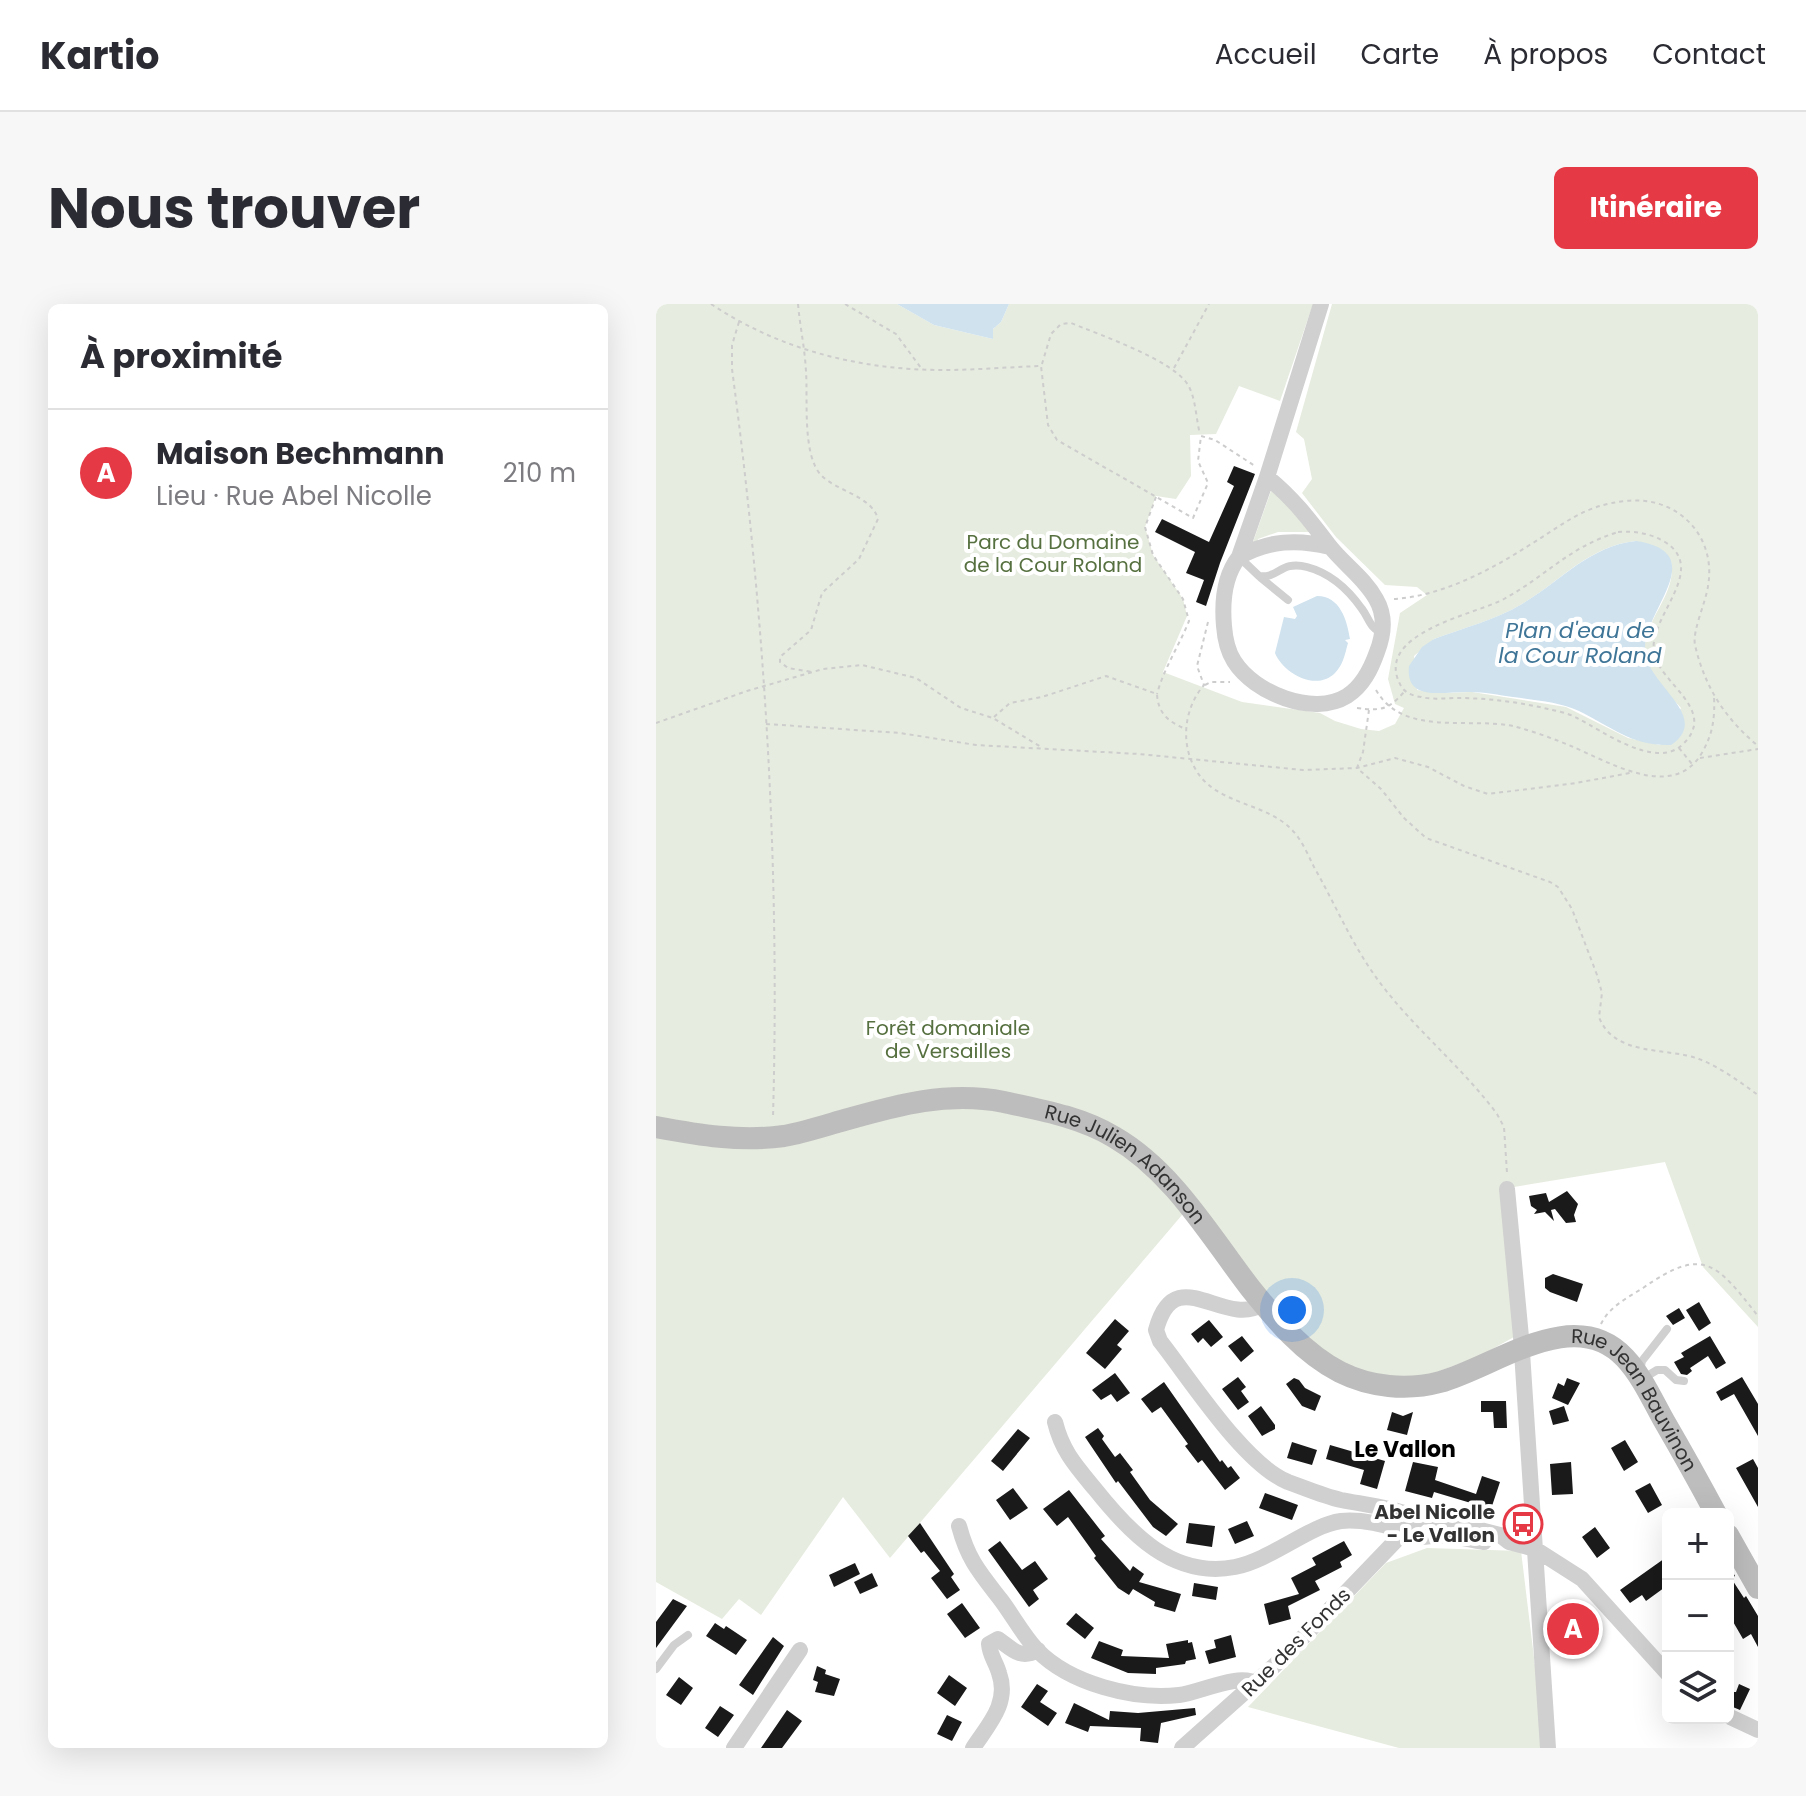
<!DOCTYPE html>
<html lang="fr">
<meta charset="utf-8">
<style>
:root{--surface:#fff;--page:#f7f7f7;--text:#2b2b33;--muted:#7c7c81;--line:#e1e1e2;--accent:#e63946}
body{margin:0;font-family:Poppins,sans-serif;background:var(--page);color:var(--text)}
.controls{position:absolute;right:24px;bottom:24px;display:grid;overflow:hidden;border-radius:12px;box-shadow:0 8px 32px #0002}
.controls button{width:72px;height:72px;display:grid;place-items:center;padding:0;border:0;border-bottom:2px solid var(--line);background:var(--surface);color:var(--text);font:40px sans-serif}
.you{position:absolute;left:636px;top:1006px;width:28px;height:28px;margin:-20px;border:6px solid #fff;border-radius:50%;background:#1a73e8;box-shadow:0 0 0 12px #1a73e833}
.badge{display:grid;place-items:center;width:52px;height:52px;border-radius:50%;background:var(--accent);color:#fff;font-size:26px;font-weight:700}
.pin{position:absolute;translate:-50% -50%;border:4px solid #fff;box-shadow:0 2px 8px #0006}
.list{margin:0;padding:0;list-style:none}
h2{display:flex;justify-content:space-between;align-items:center;height:104px;margin:0;padding:0 32px;font-size:34px}
h2 small{font-size:26px;font-weight:400;color:var(--muted)}
.list li{display:grid;grid-template-columns:52px 1fr auto;gap:24px;align-items:center;box-sizing:border-box;height:128px;padding:0 32px;border-top:2px solid var(--line)}
.list b{display:block;font-size:30px;white-space:nowrap}
.list p{margin:0;font-size:26px;white-space:nowrap;color:var(--muted)}
.list em{font-size:26px;font-style:normal;color:var(--muted)}
.icon{flex:none;width:44px;height:44px;fill:none;stroke:currentColor;stroke-width:2;stroke-linecap:round;stroke-linejoin:round}
.map{position:relative;flex:none;width:1102px;height:1444px;overflow:hidden;border-radius:12px}
header{display:flex;align-items:center;gap:48px;box-sizing:border-box;height:112px;padding:0 40px;background:var(--surface);border-bottom:2px solid var(--line)}
header strong{font-size:38px}
nav{display:flex;gap:44px;margin-inline-start:auto;font-size:28px}
.intro{display:flex;align-items:center;justify-content:space-between;box-sizing:border-box;height:192px;padding:0 48px}
h1{margin:0;font-size:56px}
.button{padding:20px 36px;border-radius:12px;background:var(--accent);color:#fff;font-size:28px;font-weight:700}
main{display:flex;gap:48px;padding:0 48px}
aside{flex:1;background:var(--surface);border-radius:12px;box-shadow:0 8px 32px #0002}
.map>svg:first-child{display:block}
</style>
<header>
<strong>Kartio</strong>
<nav><a>Accueil</a><a>Carte</a><a>À propos</a><a>Contact</a></nav>
</header>
<div class="intro"><h1>Nous trouver</h1><a class="button">Itinéraire</a></div>
<main>
<aside>
<h2>À proximité<small></small></h2>
<ul class="list">
<li><span class="badge">A</span><div><b>Maison Bechmann</b><p>Lieu · Rue Abel Nicolle</p></div><em>210 m</em></li>
</ul>
</aside>
<div class="map">
<svg width="1102" height="1444" viewBox="0 0 1102 1444">
<rect width="100%" height="100%" fill="#fff"/>
<path fill="#e6ecdf" fill-rule="evenodd" d="M0 0H241L278 21 337 35V25L345 18 353 0H657L624 97 583 82 560 130 534 131 535 172 520 195 500 192 489 223 497 251 527 295 531 312 507 368 586 398 664 409 679 417 705 425 723 427 739 420 748 404 739 400 732 375 744 309 771 291 761 283 729 281 680 233 646 189 656 175 648 135 640 128 676 0H1102V1023L1047 963 1009 858 846 885 865 1029 824 1052 759 1076 687 1064 633 1018 542 897 526 911 234 1254 187 1193 105 1311 83 1295 66 1315 0 1278ZM980 237 1015 257C1023 296 974 324 993 365 1000 380 1015 392 1025 404L1004 441 972 434 910 403 816 388 785 389 761 386 758 352 778 335C807 324 839 316 866 300 905 277 932 242 980 237Z
M616 184 654 228H622L602 235 603 239 597 238Z
M771 1244 865 1247 889 1444H743L592 1403 730 1259Z"/>
<path fill="#cfe2ee" d="M241 0H353L345 18 337 25V35L278 21Z
M980 237C1057 249 987 306 989 346 990 381 1057 412 1015 441 975 442 956 423 923 407 904 398 878 396 857 393 843 391 828 388 814 388 789 387 749 399 753 362L766 343 778 335C807 324 839 316 866 300 905 277 933 242 980 237Z
M661 292C684 292 691 316 694 335L689 336 692 339C689 350 687 361 679 369 660 388 627 369 619 349L628 313 639 315 641 312 637 303Z"/>
<path fill="#1a1a1a" d="M578 162 599 170 564 259 550 302 540 298 548 276 530 269 539 248 499 228 506 215 553 238 578 182 571 178Z
M911 887 922 900 918 911 920 918 910 919 899 905 895 906 898 917 889 908 878 910 881 906 875 902 873 892 890 889 893 898Z
M897 970 927 980 921 998 894 988 889 984V974Z
M1043 998 1055 1019 1043 1027 1030 1006Z
M1023 1004 1029 1014 1017 1021 1010 1012Z
M459 1015 473 1027 461 1041 466 1045 449 1065 430 1049Z
M553 1016 567 1033 555 1043 547 1034 542 1039 535 1030Z
M586 1032 598 1047 585 1058 572 1042Z
M1054 1032 1070 1059 1060 1065 1052 1052 1034 1064 1036 1067 1031 1071 1025 1070 1018 1058 1028 1053 1025 1049Z
M459 1069 474 1089 461 1098 455 1090 445 1096 436 1086Z
M582 1073 590 1083 585 1087 593 1098 582 1106 566 1085Z
M1086 1073 1102 1100V1132L1078 1090 1065 1097 1060 1088Z
M638 1074 643 1076 649 1084 665 1092 659 1107 646 1102 630 1080Z
M911 1074 924 1079 912 1101 896 1094 902 1079 908 1082Z
M508 1078 564 1158 566 1156 572 1164 575 1162 584 1174 569 1186 546 1156 542 1159 529 1142 532 1140 505 1103 496 1109 485 1095Z
M825 1097H850L851 1124H838L837 1108H825Z
M605 1102 619 1121V1125L606 1132 592 1112Z
M908 1102 913 1117 897 1121 893 1107Z
M736 1108 747 1112 757 1108 751 1131 731 1126Z
M442 1124 448 1132 446 1135 459 1153 464 1149 477 1166 474 1168 494 1196 522 1220 510 1232 497 1223 462 1177 460 1179 429 1133Z
M362 1125 374 1134 347 1167 335 1157Z
M969 1136 982 1158 968 1167 955 1144Z
M636 1138 661 1146 656 1161 631 1154Z
M674 1141 729 1157 721 1185 704 1180 708 1166 670 1155Z
M1097 1155 1102 1164V1203L1080 1164Z
M757 1158 782 1163 779 1176 820 1190 826 1172 844 1178 835 1205 778 1188 776 1194 749 1187Z
M915 1158 917 1190 896 1191 894 1160Z
M994 1179 1006 1201 992 1209 979 1187Z
M357 1184 372 1204 354 1216 340 1196Z
M413 1186 449 1232 445 1235 474 1267 477 1262 488 1270 483 1278 525 1290 519 1308 498 1302 499 1298 477 1285 473 1291 462 1284 438 1254 440 1252 412 1213 401 1222 387 1205Z
M609 1189 642 1201 636 1216 603 1204Z
M591 1217 598 1232 579 1240 572 1225Z
M264 1219 298 1270 295 1273 304 1286 291 1295 275 1274 284 1267 268 1247 265 1249 252 1232Z
M533 1219 559 1222 556 1243 530 1239Z
M939 1223 954 1244 941 1254 926 1233Z
M344 1237 366 1266 379 1257 392 1275 377 1286 383 1295 373 1303 332 1246Z
M688 1237 696 1251 684 1258 686 1263 659 1277 664 1286 632 1302 635 1315 613 1321 608 1300 643 1290 635 1274 660 1261 656 1254Z
M1012 1252V1281L990 1297 986 1291 974 1299 964 1286Z
M199 1259 204 1270 178 1283 173 1271Z
M1072 1259 1079 1272 1075 1274 1088 1294 1090 1292 1102 1312V1343L1095 1330 1087 1335 1072 1309Z
M216 1269 222 1282 204 1290 198 1278Z
M538 1279 562 1283 560 1296 536 1292Z
M17 1295 31 1302 0 1344V1318Z
M306 1299 324 1324 309 1334 291 1310Z
M925 1304 935 1313 922 1331 920 1328 908 1341 900 1333Z
M420 1309 438 1324 429 1335 410 1320Z
M59 1319 68 1325 70 1322 91 1336 80 1351 50 1332Z
M575 1331 580 1353 553 1360 549 1347 560 1344 558 1336Z
M117 1333 128 1342 97 1391 83 1381Z
M532 1336V1339L536 1338 540 1355 530 1357 529 1360 500 1364V1370L472 1369 435 1354 443 1337 467 1346 465 1352 513 1354 510 1340Z
M161 1362 170 1366 169 1370 184 1375 178 1392 159 1388 162 1378 157 1376Z
M293 1371 311 1384 299 1402 281 1389Z
M23 1373 37 1384 25 1401 10 1391Z
M381 1380 392 1387 384 1398 401 1409 392 1422 365 1403Z
M1083 1380 1094 1385 1084 1406 1072 1401 1074 1388H1080Z
M418 1399 453 1416 454 1407 482 1409 539 1404 540 1411 505 1419 502 1439 484 1437 485 1424 434 1422 432 1428 409 1419Z
M64 1402 78 1411 62 1433 49 1424Z
M131 1406 146 1417 126 1444H105Z
M291 1411 306 1418 296 1437 281 1430Z"/>
<g fill="none" stroke-linecap="round" stroke-linejoin="round">
<path stroke="#cdcdcd" stroke-width="2" stroke-dasharray="4 4" stroke-linecap="butt" d="M55 0C124 46 205 66 287 66 320 66 353 63 385 62L392 121 401 136 537 214 552 179 542 157 545 132 559 136 599 162
M142 0C144 23 149 45 150 68 152 94 146 151 165 171 180 187 216 192 222 215L203 255 166 289 155 326 124 353V358L132 364 156 368
M189 0 240 30 265 64
M83 18 76 41V65C109 313 124 563 117 813
M386 60 395 30 405 20 415 19C444 31 517 56 532 81 540 94 540 116 544 130
M518 64 553 0
M500 193 489 223 497 251 527 295 533 317C523 342 508 364 501 390
M962 228C979 227 994 229 1009 238 1053 266 992 313 998 348 1002 379 1064 406 1026 441 999 466 945 426 921 414 912 409 901 407 892 405 863 398 831 394 801 394 789 394 777 396 765 393 757 392 749 389 745 382 715 329 821 310 848 295 890 272 913 243 962 228Z
M738 295C785 292 833 267 872 242 907 221 927 201 970 197 1020 191 1061 231 1052 282 1050 298 1036 327 1039 341 1049 384 1069 414 1102 442
M552 318 541 362 548 381C528 404 524 440 540 466 560 501 610 498 636 526 646 536 652 551 658 563 678 598 694 636 717 669 753 721 804 760 841 810L848 823 851 869
M549 381 555 378H574
M720 386C747 433 812 413 857 422 876 427 896 434 915 442 953 458 1019 499 1047 447 1057 429 1059 413 1058 393
M701 404C725 407 732 406 748 388
M713 406 707 448 701 464 725 485 748 514 770 534 894 578 902 583 916 605 941 671 946 689 943 713C958 753 1011 743 1043 755 1064 763 1084 778 1102 791
M338 413 354 399 386 393 450 372 501 390C502 409 512 418 530 425
M0 419 91 387 167 365 206 361 260 374 305 404 337 414 385 443
M110 420 244 429 320 441 483 450 647 466 701 464 739 454 772 463 808 482 832 490 920 479 974 469
M1023 444 1036 460
M1044 454 1102 445
M945 1020C953 1003 971 994 987 984 1048 941 1061 960 1102 1012"/>
<path stroke="#d0d0d0" stroke-width="8" d="M583 253 603 272C623 275 624 256 651 263 674 269 692 285 706 305 713 314 714 325 726 328
M605 274 632 296
M984 1067 986 1057 1011 1025
M988 1074 1001 1066H1009L1020 1076 1028 1077
M0 1365 18 1341 32 1331"/>
<path stroke="#d0d0d0" stroke-width="16" d="M611 173C636 193 653 215 672 240 687 260 708 273 720 295 730 312 728 330 721 348 715 365 707 382 691 392 657 413 598 389 578 357 571 346 569 335 568 322 566 299 568 272 583 253L611 173 665 0
M583 253C613 236 642 235 674 243
M851 885 865 1033 892 1444
M607 1000C567 1025 519 955 500 1026L504 1037C534 1075 588 1160 632 1178 649 1184 667 1192 685 1196 711 1201 738 1204 763 1214
M399 1118C406 1147 420 1162 439 1185 474 1229 517 1275 579 1263 615 1256 654 1221 685 1217 705 1215 726 1220 745 1226 750 1228 756 1232 762 1233 769 1234 778 1231 786 1231 800 1232 814 1236 828 1238
M303 1222C312 1256 324 1269 345 1296 357 1312 367 1331 381 1346 414 1380 478 1396 523 1391 543 1389 584 1368 600 1380
M1072 1412 1102 1426
M78 1444 144 1346
M317 1444C332 1421 354 1399 343 1369 340 1358 334 1352 333 1340L342 1335C356 1345 364 1356 382 1346
M526 1444 628 1353 749 1227 763 1214 769 1212 844 1231 853 1238 879 1245 926 1275 1012 1370"/>
<g stroke="#bdbdbd" stroke-width="22">
<path id="s1" d="M0 823C43 831 84 838 128 832 145 829 161 824 178 819 235 803 288 786 348 798 385 806 425 813 458 833 517 867 554 932 595 985 620 1016 647 1049 684 1068 714 1083 751 1087 784 1078 839 1063 918 999 969 1054 985 1071 996 1095 1007 1115 1025 1146 1043 1178 1060 1210"/>
<path d="M1072 1231 1102 1284"/>
</g>
</g>
<defs>
<symbol id="bus-ring" viewBox="-11 -11 22 22"><circle r="9.5" fill="#fff" stroke="#e63946" stroke-width="1.5"/><path d="M-5-6H5V4H4V6H2V4H-2V6H-4V4H-5ZM-3.5-4V0h7V-4ZM-3.5 1.2v1.5H-2V1.2ZM2 1.2v1.5H3.5V1.2Z" fill="#e63946"/></symbol>
</defs>
<g fill-rule="evenodd">
<use href="#bus-ring" x="845" y="1198" width="44" height="44"/>
</g>
<g text-anchor="middle" stroke-width="8" stroke-linejoin="round" paint-order="stroke">
<g font-size="20" fill="#56703f" stroke="#fff">
<text x="397" y="245">Parc du Domaine<tspan x="397" dy="23">de la Cour Roland</tspan></text>
<text x="292" y="731">Forêt domaniale<tspan x="292" dy="23">de Versailles</tspan></text>
</g>
<g font-size="20" fill="#333" stroke="#fff">
<text dy="7" stroke="none"><textPath href="#s1" startOffset="494">Rue Julien Adanson</textPath></text>
<text dy="7" stroke="none"><textPath href="#s1" startOffset="1136">Rue Jean Bauvinon</textPath></text>
<text transform="translate(640 1338) rotate(-45)" y="7">Rue des Fonds</text>
</g>
<g font-size="20" font-weight="bold" fill="#333" stroke="#fff" text-anchor="end">
<text x="839" y="1215">Abel Nicolle<tspan x="839" dy="23">- Le Vallon</tspan></text>
</g>
<g font-size="22" font-style="italic" fill="#3f7597" stroke="#fff">
<text x="924" y="334">Plan d'eau de<tspan x="924" dy="25">la Cour Roland</tspan></text>
</g>
<g font-size="22" font-weight="bold" fill="#000" stroke="#fff">
<text x="749" y="1153">Le Vallon</text>
</g>
</g>
</svg>
<div class="controls">
<button>+</button>
<button>−</button>
<button><svg class="icon" aria-label="layers" viewBox="0 0 24 24"><path d="M12 4l9 5-9 5-9-5zM3 14l9 5 9-5"/></svg></button>
</div>
<div class="you"></div>
<div class="pin badge" style="left:917px;top:1325px">A</div>
</div>
</main>
